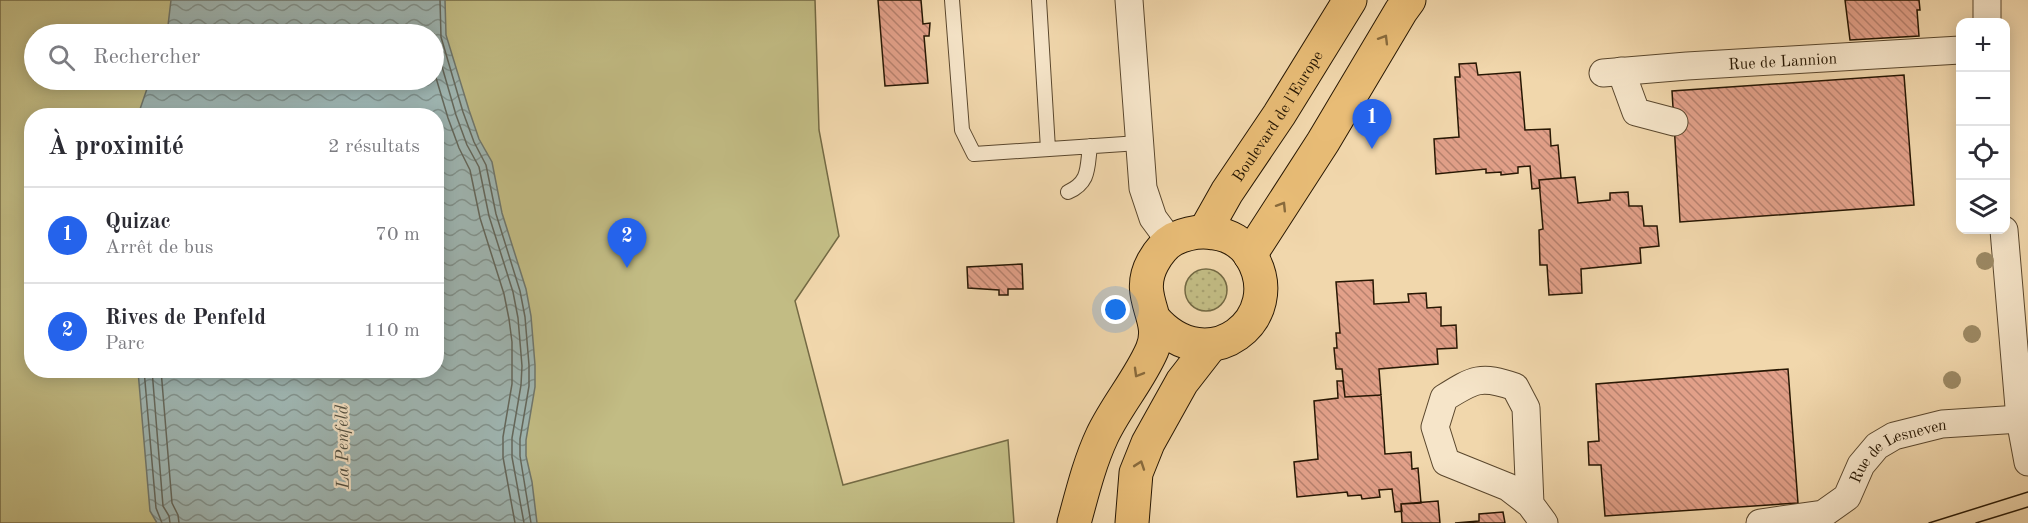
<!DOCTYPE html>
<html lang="fr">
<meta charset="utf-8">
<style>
:root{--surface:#fff;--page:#f7f7f7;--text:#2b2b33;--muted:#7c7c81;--line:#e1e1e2;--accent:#2563eb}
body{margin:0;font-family:"Old Standard TT",serif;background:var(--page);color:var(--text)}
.controls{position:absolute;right:18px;top:18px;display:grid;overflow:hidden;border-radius:12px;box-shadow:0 3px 15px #0003}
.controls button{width:54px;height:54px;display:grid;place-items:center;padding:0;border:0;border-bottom:2px solid var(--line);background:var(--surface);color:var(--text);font:30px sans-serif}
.you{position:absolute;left:1116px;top:310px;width:21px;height:21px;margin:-15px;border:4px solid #fff;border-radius:50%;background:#1a73e8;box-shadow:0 0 0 9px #1a73e833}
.badge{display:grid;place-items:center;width:39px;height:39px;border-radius:50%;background:var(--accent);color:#fff;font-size:20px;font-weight:700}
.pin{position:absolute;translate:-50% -50px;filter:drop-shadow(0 2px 3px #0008)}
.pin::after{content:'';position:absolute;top:32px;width:21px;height:18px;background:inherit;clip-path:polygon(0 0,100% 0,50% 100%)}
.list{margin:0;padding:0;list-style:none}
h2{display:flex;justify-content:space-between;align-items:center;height:78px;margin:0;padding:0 24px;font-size:26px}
h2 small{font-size:20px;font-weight:400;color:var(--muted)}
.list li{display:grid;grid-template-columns:39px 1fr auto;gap:18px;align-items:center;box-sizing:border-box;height:96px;padding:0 24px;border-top:2px solid var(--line)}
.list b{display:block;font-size:22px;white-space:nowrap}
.list p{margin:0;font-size:20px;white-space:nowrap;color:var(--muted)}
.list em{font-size:20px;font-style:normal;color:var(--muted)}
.icon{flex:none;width:33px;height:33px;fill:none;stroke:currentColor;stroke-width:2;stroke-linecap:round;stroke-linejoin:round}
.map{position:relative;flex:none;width:2028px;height:523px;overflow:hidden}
.search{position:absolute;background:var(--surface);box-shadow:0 3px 15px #0003;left:24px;top:24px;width:420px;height:66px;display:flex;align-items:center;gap:15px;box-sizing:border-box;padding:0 21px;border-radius:33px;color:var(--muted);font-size:22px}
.panel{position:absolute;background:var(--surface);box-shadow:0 3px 15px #0003;left:24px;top:108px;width:420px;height:270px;border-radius:24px}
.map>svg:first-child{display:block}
</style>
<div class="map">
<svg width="2028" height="523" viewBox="0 0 2028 523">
<defs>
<pattern id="grass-dots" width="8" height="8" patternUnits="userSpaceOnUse" patternTransform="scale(1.5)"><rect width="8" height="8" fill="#c2bc84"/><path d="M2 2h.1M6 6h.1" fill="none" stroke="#a7a170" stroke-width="1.8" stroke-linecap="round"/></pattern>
<pattern id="water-waves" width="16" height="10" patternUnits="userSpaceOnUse" patternTransform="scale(1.5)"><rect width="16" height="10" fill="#9fb7b4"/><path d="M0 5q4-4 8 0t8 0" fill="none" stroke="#829490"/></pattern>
<pattern id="building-back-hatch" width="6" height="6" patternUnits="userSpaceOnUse" patternTransform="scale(1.5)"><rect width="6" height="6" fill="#e2a089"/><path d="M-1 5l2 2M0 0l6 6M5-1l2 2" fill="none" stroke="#b7816e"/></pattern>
</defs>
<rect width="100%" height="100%" fill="#f1d7ac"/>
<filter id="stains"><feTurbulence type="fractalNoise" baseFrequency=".00333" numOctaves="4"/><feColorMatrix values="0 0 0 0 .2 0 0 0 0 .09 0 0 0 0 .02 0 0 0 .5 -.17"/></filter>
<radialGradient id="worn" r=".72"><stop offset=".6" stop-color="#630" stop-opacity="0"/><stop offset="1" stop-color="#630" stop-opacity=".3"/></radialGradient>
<path fill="url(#grass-dots)" stroke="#746a44" stroke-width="1.5" d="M1185 290a21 21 0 1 1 42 0a21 21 0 1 1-42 0Z"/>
<path fill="#c2bc84" stroke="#746a44" stroke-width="1.5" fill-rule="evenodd" d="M0 0H815L819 130 839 236 795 301 843 485 1008 440 1014 523H0ZM34 34H434V80H34ZM32 116H436V370H32Z"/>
<path fill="url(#water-waves)" stroke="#6f776d" stroke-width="1.5" d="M171 0H445L446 35 469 110 479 139 492 162 502 213 526 289 531 316 535 365V387L526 440V456L532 482 537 523H157L150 511 138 371 436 370V116L138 115 150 80H434V34H167Z"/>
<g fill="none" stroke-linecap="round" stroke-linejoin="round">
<path stroke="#63675c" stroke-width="1.5" d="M440 0 441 37 463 112 474 142 486 165 496 214 520 291 525 317 529 365V386L520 439V456L531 523
M434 39 456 115 467 145 479 167 489 216 513 292 518 318 522 366 521 385 512 438V457L524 523
M434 71 448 118 459 148 470 170 480 218 504 294 509 319 512 342V384L503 437V457L515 523
M144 370 156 508 162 523
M152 370 163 506 169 516 170 523
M161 370 172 503 178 515 179 523"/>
</g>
<path fill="url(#building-back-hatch)" stroke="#271703" stroke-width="1.5" d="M878 0H921L923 24 930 23 929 36H924L928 83 885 86Z
M1845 0H1919L1920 10H1917L1919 36 1850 40Z
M1476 63 1478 75 1520 72 1525 130 1550 129 1551 146 1558 145 1561 178 1539 180 1540 188 1532 189 1530 166 1518 167V173L1501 175V172L1486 173V169L1436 174 1434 139 1459 137 1455 77H1460L1459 64Z
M1904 75 1914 205 1680 222 1672 91Z
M1575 177 1578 203 1610 200V193L1628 192 1629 206H1642L1644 226H1657L1659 246 1640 248 1641 263 1581 269 1582 293 1549 295 1547 265H1540L1539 230 1543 229 1539 180Z
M1022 264 1023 289H1008V295H999V290L968 288 967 267Z
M1373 280 1374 304 1409 302 1408 294 1426 293 1427 308 1441 307V326L1456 325 1457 348 1437 349 1438 364 1379 369 1381 395 1345 397 1342 369H1336L1334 348H1337L1336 333H1340L1336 282Z
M1788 369 1798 503 1605 516 1601 465H1589L1588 442 1599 441 1596 384Z
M1337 381H1343L1345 397 1381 395 1385 454 1411 452 1412 469 1418 468 1421 503 1401 504 1402 511 1395 512 1392 489 1379 490 1380 497 1362 499 1361 495 1348 496 1347 492 1297 497 1294 462 1318 459 1314 401 1338 398Z
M1438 501 1440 523H1402L1401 504Z
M1503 512 1505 523H1455L1479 521V514Z"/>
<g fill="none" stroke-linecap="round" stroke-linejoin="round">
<defs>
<path id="service" d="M952 0 962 130 974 154 1139 143
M1039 0 1048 149
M1068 192C1090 182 1087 168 1090 146"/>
<g id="minor">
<path d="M1129 0 1143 188 1153 218 1170 241"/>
<path d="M1987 22V0"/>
<path d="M1621 71 1636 112 1674 122"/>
<path id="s1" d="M1603 73 1687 66 1960 50"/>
<path d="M2004 230 2020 419 2028 462"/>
<path d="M1530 504 1526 408 1515 387C1481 375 1474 379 1444 398L1435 427 1446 462 1508 487 1530 504 1544 523"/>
<path id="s2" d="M1760 523 1823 514 1847 497 1861 465 1877 446 1894 436 1942 424 2020 419"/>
</g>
<g id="primary">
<path id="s3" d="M1205 231 1227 192 1279 115 1350 0"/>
<path d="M1250 255 1323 142 1401 11 1409 0"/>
<path d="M1074 523C1082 494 1089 464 1102 436 1116 406 1139 380 1152 350 1166 318 1133 298 1153 262 1158 253 1165 244 1174 239 1187 233 1199 230 1214 233 1229 235 1243 243 1251 256 1289 318 1208 382 1154 319"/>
<path d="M1132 523 1136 473 1148 443 1182 382 1210 346"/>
</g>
</defs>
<use href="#service" stroke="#5a472d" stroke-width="16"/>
<use href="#minor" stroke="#5a472d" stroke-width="29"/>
<use href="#primary" stroke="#271703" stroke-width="35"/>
<use href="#service" stroke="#f6e5c9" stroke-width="14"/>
<use href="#minor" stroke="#f6e5c9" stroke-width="27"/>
<use href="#primary" stroke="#e8bc76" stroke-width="33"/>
<path stroke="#271703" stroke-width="1.5" d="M1929 523 2028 492
M1976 523 2028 507"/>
</g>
<g fill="#9c8964">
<circle cx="1985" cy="261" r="9"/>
<circle cx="1972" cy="334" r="9"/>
<circle cx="1952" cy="380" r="9"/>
</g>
<defs><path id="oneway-chevron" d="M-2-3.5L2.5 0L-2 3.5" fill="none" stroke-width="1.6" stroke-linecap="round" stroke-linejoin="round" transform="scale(1.5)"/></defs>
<g stroke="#886a3c">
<use href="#oneway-chevron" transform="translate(1384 39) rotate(-59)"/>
<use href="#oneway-chevron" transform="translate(1282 206) rotate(-58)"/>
<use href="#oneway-chevron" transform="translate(1138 373) rotate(120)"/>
<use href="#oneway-chevron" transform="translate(1140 465) rotate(-71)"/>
</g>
<g text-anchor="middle" stroke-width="4.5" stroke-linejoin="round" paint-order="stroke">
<g font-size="16" fill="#271703" stroke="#f6e5c9">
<text dy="6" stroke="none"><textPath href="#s1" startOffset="180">Rue de Lannion</textPath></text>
<text dy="6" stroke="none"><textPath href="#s3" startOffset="136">Boulevard de l'Europe</textPath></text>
<text dy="6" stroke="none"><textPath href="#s2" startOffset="168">Rue de Lesneven</textPath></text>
</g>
<g font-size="18" font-style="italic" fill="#514f41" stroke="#f6e5c9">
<text transform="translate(342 447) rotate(-91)" y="6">La Penfeld</text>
</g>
</g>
<rect width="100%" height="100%" filter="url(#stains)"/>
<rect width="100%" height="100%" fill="url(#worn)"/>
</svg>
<div class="controls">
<button>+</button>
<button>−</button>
<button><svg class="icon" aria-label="locate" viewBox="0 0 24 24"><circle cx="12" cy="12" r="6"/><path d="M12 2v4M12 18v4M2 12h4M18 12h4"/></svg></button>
<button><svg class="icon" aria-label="layers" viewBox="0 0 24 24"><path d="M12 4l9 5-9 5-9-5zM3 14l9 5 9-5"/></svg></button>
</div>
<div class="you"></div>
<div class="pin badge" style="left:1372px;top:149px">1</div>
<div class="pin badge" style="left:627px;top:268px">2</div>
<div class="search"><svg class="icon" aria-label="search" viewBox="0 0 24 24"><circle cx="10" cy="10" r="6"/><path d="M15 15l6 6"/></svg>Rechercher</div>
<section class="panel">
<h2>À proximité<small>2 résultats</small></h2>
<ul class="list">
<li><span class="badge">1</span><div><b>Quizac</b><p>Arrêt de bus</p></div><em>70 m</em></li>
<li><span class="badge">2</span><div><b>Rives de Penfeld</b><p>Parc</p></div><em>110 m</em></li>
</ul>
</section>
</div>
